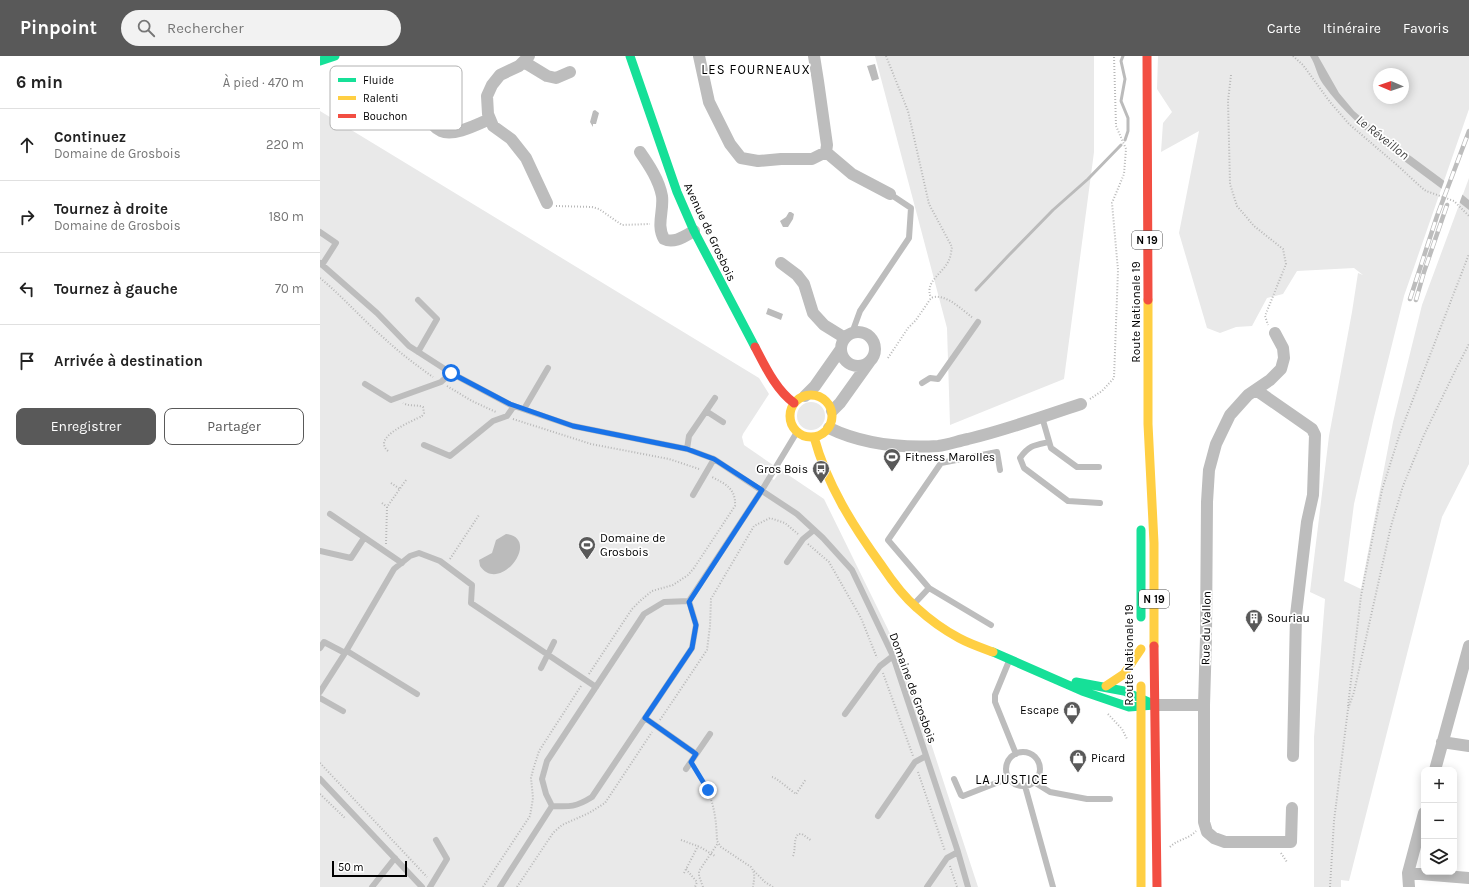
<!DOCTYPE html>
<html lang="fr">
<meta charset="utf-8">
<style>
:root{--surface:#fff;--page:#f2f2f2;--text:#222;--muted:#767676;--line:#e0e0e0;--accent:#595959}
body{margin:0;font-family:Karla,sans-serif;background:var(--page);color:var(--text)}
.controls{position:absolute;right:12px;bottom:12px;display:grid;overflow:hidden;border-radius:8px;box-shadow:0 2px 10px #0003}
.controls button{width:36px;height:36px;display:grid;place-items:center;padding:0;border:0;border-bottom:1px solid var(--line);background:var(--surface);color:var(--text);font:20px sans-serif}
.compass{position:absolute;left:1053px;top:12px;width:36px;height:36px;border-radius:50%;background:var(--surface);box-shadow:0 2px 10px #0003;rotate:272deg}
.scale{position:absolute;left:12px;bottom:10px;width:75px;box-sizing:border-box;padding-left:4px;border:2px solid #000;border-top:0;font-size:11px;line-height:14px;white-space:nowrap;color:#000;-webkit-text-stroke:3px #fff;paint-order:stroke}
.stop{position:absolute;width:12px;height:12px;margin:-9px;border:3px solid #1a73e8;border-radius:50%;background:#fff}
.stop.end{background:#1a73e8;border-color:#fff;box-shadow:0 1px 4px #0008}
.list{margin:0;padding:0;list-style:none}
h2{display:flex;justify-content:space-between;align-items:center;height:52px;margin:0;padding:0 16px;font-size:17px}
h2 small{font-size:13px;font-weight:400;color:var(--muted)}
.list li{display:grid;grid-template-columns:26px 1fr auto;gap:12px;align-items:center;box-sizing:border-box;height:72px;padding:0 16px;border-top:1px solid var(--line)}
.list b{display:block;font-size:15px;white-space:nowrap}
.list p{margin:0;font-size:13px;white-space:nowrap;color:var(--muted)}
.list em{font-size:13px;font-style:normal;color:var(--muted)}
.actions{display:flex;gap:8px;padding:12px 16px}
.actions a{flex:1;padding:9px 0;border:1px solid var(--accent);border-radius:8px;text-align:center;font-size:14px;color:var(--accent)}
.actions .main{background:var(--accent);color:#fff}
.icon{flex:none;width:22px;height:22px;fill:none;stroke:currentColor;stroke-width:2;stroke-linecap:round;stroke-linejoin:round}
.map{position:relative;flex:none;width:1149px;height:831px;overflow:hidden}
header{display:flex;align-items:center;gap:24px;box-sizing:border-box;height:56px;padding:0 20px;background:var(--accent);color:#fff}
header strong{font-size:19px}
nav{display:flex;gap:22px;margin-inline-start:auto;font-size:14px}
.search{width:280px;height:36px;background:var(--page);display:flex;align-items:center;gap:10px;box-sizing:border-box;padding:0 14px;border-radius:22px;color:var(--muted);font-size:15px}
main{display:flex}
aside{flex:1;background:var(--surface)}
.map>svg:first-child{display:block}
</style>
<header>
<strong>Pinpoint</strong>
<div class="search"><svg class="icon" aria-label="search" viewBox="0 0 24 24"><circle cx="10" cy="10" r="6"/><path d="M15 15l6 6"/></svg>Rechercher</div>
<nav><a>Carte</a><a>Itinéraire</a><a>Favoris</a></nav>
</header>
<main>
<aside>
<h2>6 min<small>À pied · 470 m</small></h2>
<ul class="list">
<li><svg class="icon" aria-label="ahead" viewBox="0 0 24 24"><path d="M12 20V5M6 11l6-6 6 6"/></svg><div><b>Continuez</b><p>Domaine de Grosbois</p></div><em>220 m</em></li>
<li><svg class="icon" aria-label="right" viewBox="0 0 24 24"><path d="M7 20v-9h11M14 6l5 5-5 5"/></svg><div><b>Tournez à droite</b><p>Domaine de Grosbois</p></div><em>180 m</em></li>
<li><svg class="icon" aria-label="left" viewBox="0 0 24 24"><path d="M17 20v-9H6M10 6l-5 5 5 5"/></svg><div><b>Tournez à gauche</b></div><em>70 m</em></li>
<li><svg class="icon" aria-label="arrive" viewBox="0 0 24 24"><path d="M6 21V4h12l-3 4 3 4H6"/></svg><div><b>Arrivée à destination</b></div></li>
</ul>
<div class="actions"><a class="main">Enregistrer</a><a>Partager</a></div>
</aside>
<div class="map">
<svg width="1149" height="831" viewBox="0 0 1149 831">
<rect width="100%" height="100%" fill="#fff"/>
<path fill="#e9e9e9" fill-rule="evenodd" d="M555 0H774V96L744 323 630 369 627 272Z
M838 0H1149V53L1084 240 1054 361 1034 448 1024 525 1041 533 1073 366 1102 249 1149 122V408L1122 461 1029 825 1021 824V831H994V681L1005 543 990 536 1009 380 1032 256 1038 217 1043 219 1034 212 977 215 963 238 947 242 932 270 916 271 900 277 887 272 859 177 879 75 841 96 843 67 852 56 837 33ZM1059 18H1083V42H1059Z
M0 55 439 322 449 338 423 378 422 381 424 389 453 409 446 419 454 424 461 414 504 443 585 608 658 831H0Z
M477 360a14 14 0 1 1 28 0a14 14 0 1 1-28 0Z"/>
<path fill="#bbb" d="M990 0H998L1019 37 1034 55 1057 75 1138 135 1149 144V154C1099 113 1041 81 1003 28 997 20 996 9 990 0Z
M555 8 559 23 552 25 547 10Z
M275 54 279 57 276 68H273V71L270 66 273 55Z
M469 156H471L474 158 473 163 468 171H463L460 165 466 161Z
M448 252 463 258 461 264 446 258Z
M186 478C222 482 180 539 160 510L159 504 172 497 176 484Z"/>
<path fill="#fff" d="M1125 123 1143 137 1139 148 1121 134Z"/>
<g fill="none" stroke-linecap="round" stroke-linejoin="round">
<path stroke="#bbb" stroke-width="3" d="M803 0 801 5 805 23 801 45 808 62V75L805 84
M656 234 689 199 733 154 768 123 801 89"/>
<path stroke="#b8b8b8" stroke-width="2" stroke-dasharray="1 2" stroke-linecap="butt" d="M566 0 588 55 609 148 632 191C631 195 631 200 629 204 623 218 604 225 611 242
M973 0 983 9 1010 46 1029 68 1077 109 1102 132 1106 135 1134 145 1149 160
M911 19 908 45 910 128 917 150 934 170 963 193 966 208 945 260 948 269
M236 150 272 151 279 153 302 169 330 168
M0 222C23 241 42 263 65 283 80 297 96 309 113 321
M568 302 588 272 596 264 611 242C625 236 642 254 653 262
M127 330 152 345 176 356
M770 343 782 335 794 322 798 214 792 147 804 118 806 93 796 70 794 0
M193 363 271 388 349 403 379 413
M68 395C51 381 93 365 102 360L104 357 103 351C96 348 90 351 83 347
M71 427 80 433
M62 447 67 451
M66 488 67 451 86 424
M488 488 509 506 541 562 557 602
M130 503 159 459
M563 617 593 700
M269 618 312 553 320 545 332 535 353 529 368 519 374 512 415 450C416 432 405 428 392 421
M1028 650 1041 540 1062 434 1080 377 1149 198
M788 658 802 673 807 683
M340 664 387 594 390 570 391 543 434 470 450 462 465 467 478 478
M0 707 107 821
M375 712C392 738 396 754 397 785L401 791 431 811C436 818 434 823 433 831
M598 716 625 795
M452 721C457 722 470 734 476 738L486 723
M0 738 25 762
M361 784 380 791 395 800
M850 791C858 783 869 783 876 775
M961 797 967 806
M473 800C476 793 473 785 478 778H482L492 785
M630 810 637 831
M366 813 377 826 375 831
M434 815 445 826 453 831
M364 817 378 790
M163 831 210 760 213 742 211 722 213 714 219 695 261 630
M197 831 233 777 242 769 269 757 285 747 332 676
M383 831 379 820V815L398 787
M1010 831 1014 765 1028 653 1034 636 1071 470 1083 430 1104 379 1136 313 1149 288"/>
<path stroke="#bdbdbd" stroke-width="6" d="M0 176 16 187 2 209
M0 207 57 257 89 290 131 317 191 349 253 370 367 393 394 403 477 458 503 482 532 514 573 600 638 796 648 831
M532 277 540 255 589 182 591 152 570 138
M98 296 117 263 98 244
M602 327 610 322 618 323 658 266
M45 328 71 344 121 326 131 317
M204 353 228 312
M386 355 403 366
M722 361 731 392 757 411H779
M729 386C715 389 709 389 700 402L704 412 748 445 780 447
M104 389 130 400 173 365 187 360 194 350
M367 393 369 380 395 342
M373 439 394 403
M10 458 82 507
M0 495 31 502 44 482
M467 506 483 483 494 474
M369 545 376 569 372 592 272 741C256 751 250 751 232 750L226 738 222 723 227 705 324 558 344 546Z
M369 545 442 434 477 376
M594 548 609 532
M671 569 609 532 568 484 621 407 677 396 680 414
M0 592 4 586 25 597 0 636
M27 595 97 638
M25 597 74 513 90 500 99 497 120 505 152 529 151 547 276 631
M689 605 675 639V646L696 698
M221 612 234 586
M0 642 23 655
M525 658 560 610 573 600
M325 662 376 698
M686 713a17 17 0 1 1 34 0a17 17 0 1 1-34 0Z
M366 713 390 678
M0 723 102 831
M634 723 641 739 643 740 689 722
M714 726 730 736 767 743H790
M705 730 733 831
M558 760 595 706 606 700
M52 831 75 802
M110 831 127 803 116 784
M180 831 232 750
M607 831 627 802 638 796"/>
<path stroke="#bdbdbd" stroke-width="12" d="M209 0 199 10 180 19 172 29 167 40 168 58 173 70 191 83 206 102 227 147
M379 0 389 46 410 88 421 102 438 105 461 103H492L506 96 507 89 498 25 494 0
M204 6 227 20 236 22 250 16
M106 59C110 65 114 72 121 75 134 81 158 68 170 63
M320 96C329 109 339 124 342 140 344 155 336 169 344 183 354 188 365 180 374 175
M506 96 532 118 570 138
M461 207 477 219 484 228 493 257 504 269 525 282
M521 293a17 17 0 1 1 34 0a17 17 0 1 1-34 0Z
M955 277 963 292 964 302 961 313 950 324 928 339 910 359 896 388 889 414 887 446 886 581 884 649V766L887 776 894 782 905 786H971L972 752
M936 334 992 373 995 379 993 439 987 466 976 559 973 700
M485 340 495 330 521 293
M512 355 520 347 550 305
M509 372C542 388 582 392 618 390 628 389 638 385 648 383 686 374 724 360 761 348
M834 649H884
M1122 686 1149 690
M1115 714 1149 590
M1088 817 1149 822
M1089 831 1088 817 1104 757"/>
<path stroke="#16e098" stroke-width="9" d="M310 0 357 136 374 175 435 291
M0 5 15 0
M821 474V561
M673 596 762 635 809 651 834 649
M756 626 804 635 831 647"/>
<path stroke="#ffcf43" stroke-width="9" d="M828 244V368L834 487V590
M470 360a21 21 0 1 1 42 0a21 21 0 1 1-42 0Z
M494 381C507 429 533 470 562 510 572 525 583 540 597 552 609 563 624 574 639 582 650 588 662 592 673 596
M786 630 804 618 821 593
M821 630V831"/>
<path stroke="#f24e42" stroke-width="9" d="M827 0 828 244
M435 291C445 310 456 334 474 347
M834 590 837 831"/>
<defs>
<path id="rail" d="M1090 243 1117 160 1149 75
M1096 244 1104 216 1127 149"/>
</defs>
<use href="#rail" stroke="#bdbdbd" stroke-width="4.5"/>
<use href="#rail" stroke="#fff" stroke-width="3" stroke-dasharray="9" stroke-linecap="butt"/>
</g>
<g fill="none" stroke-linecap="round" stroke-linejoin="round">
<path stroke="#1a73e8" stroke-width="5" d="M131 317 190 348 253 370 367 393 394 403 442 434 369 546 376 569 372 592 325 662 376 698 371 706 388 734"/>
</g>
<defs>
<symbol id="stadium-pin" viewBox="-11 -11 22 30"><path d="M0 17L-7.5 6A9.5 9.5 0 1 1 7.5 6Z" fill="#595959" stroke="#fff"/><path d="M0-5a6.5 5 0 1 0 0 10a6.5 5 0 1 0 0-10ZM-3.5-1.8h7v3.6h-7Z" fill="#fff"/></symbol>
<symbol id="bus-pin" viewBox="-11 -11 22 30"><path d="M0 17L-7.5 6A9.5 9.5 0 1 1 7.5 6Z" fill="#595959" stroke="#fff"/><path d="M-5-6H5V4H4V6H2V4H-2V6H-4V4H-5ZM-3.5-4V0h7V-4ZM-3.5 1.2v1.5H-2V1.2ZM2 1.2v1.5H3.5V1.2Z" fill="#fff"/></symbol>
<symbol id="building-pin" viewBox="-11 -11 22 30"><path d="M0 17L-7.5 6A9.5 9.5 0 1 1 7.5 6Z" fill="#595959" stroke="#fff"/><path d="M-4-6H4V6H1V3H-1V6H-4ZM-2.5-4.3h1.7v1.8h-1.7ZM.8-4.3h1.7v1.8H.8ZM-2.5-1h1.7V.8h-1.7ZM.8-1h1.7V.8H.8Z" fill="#fff"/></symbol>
<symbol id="shop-pin" viewBox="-11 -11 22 30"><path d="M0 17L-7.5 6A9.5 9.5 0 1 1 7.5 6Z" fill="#595959" stroke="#fff"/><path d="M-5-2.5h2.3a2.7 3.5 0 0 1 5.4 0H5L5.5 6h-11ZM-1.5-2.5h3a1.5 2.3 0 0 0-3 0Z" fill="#fff"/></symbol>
</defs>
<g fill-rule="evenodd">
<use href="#stadium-pin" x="562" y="391" width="20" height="27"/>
<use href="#bus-pin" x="491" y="403" width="20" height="27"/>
<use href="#stadium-pin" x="257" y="479" width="20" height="27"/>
<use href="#building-pin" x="924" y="552" width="20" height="27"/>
<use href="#shop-pin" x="742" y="644" width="20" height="27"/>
<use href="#shop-pin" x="748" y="692" width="20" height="27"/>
</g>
<g text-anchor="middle" stroke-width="3.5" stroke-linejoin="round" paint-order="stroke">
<g fill="#fff" stroke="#4c4c4c" stroke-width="1">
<rect x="812" y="175" width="30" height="18" rx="3"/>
<rect x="819" y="534" width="30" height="18" rx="3"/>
</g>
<g font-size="11" font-weight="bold" fill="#000">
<text x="827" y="188">N 19</text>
<text x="834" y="547">N 19</text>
</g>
<g font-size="12" fill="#000" stroke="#fff">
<text transform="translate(390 176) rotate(65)" y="4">Avenue de Grosbois</text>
<text transform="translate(816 256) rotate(-90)" y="4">Route Nationale 19</text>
<text transform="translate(886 572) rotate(-89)" y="4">Rue du Vallon</text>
<text transform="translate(809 599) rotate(-90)" y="4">Route Nationale 19</text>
<text transform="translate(593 632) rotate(70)" y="4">Domaine de Grosbois</text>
</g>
<g font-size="12" fill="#000" stroke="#fff" text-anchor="start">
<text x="585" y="405">Fitness Marolles</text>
<text x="488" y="417" text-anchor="end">Gros Bois</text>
<text x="280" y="486">Domaine de<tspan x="280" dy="14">Grosbois</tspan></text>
<text x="947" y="566">Souriau</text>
<text x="739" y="658" text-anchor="end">Escape</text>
<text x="771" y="706">Picard</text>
</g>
<g font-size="13" letter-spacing="1" fill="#000" stroke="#fff">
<text x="436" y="18">LES FOURNEAUX</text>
<text x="692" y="728">LA JUSTICE</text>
</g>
<g font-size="13" font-style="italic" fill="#3f3f3f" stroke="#fff">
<text transform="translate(1063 81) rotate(38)" y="5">Le Réveillon</text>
</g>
</g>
<rect x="10" y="10" width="132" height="64" rx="6" fill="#fff" stroke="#b2b2b2" stroke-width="1"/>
<rect x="18" y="22" width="18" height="4" fill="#16e098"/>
<rect x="18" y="40" width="18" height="4" fill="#ffcf43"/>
<rect x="18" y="58" width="18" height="4" fill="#f24e42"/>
<g font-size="11" fill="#000">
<text x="43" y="28">Fluide</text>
<text x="43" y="46">Ralenti</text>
<text x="43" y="64">Bouchon</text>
</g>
</svg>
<div class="controls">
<button>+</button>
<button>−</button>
<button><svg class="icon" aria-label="layers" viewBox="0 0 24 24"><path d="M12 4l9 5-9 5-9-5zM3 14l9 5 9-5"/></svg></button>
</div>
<svg class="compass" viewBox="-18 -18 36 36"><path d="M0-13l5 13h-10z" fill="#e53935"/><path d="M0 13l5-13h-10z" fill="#767676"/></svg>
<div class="scale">50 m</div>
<div class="stop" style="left:131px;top:317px"></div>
<div class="stop end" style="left:388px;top:734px"></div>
</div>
</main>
